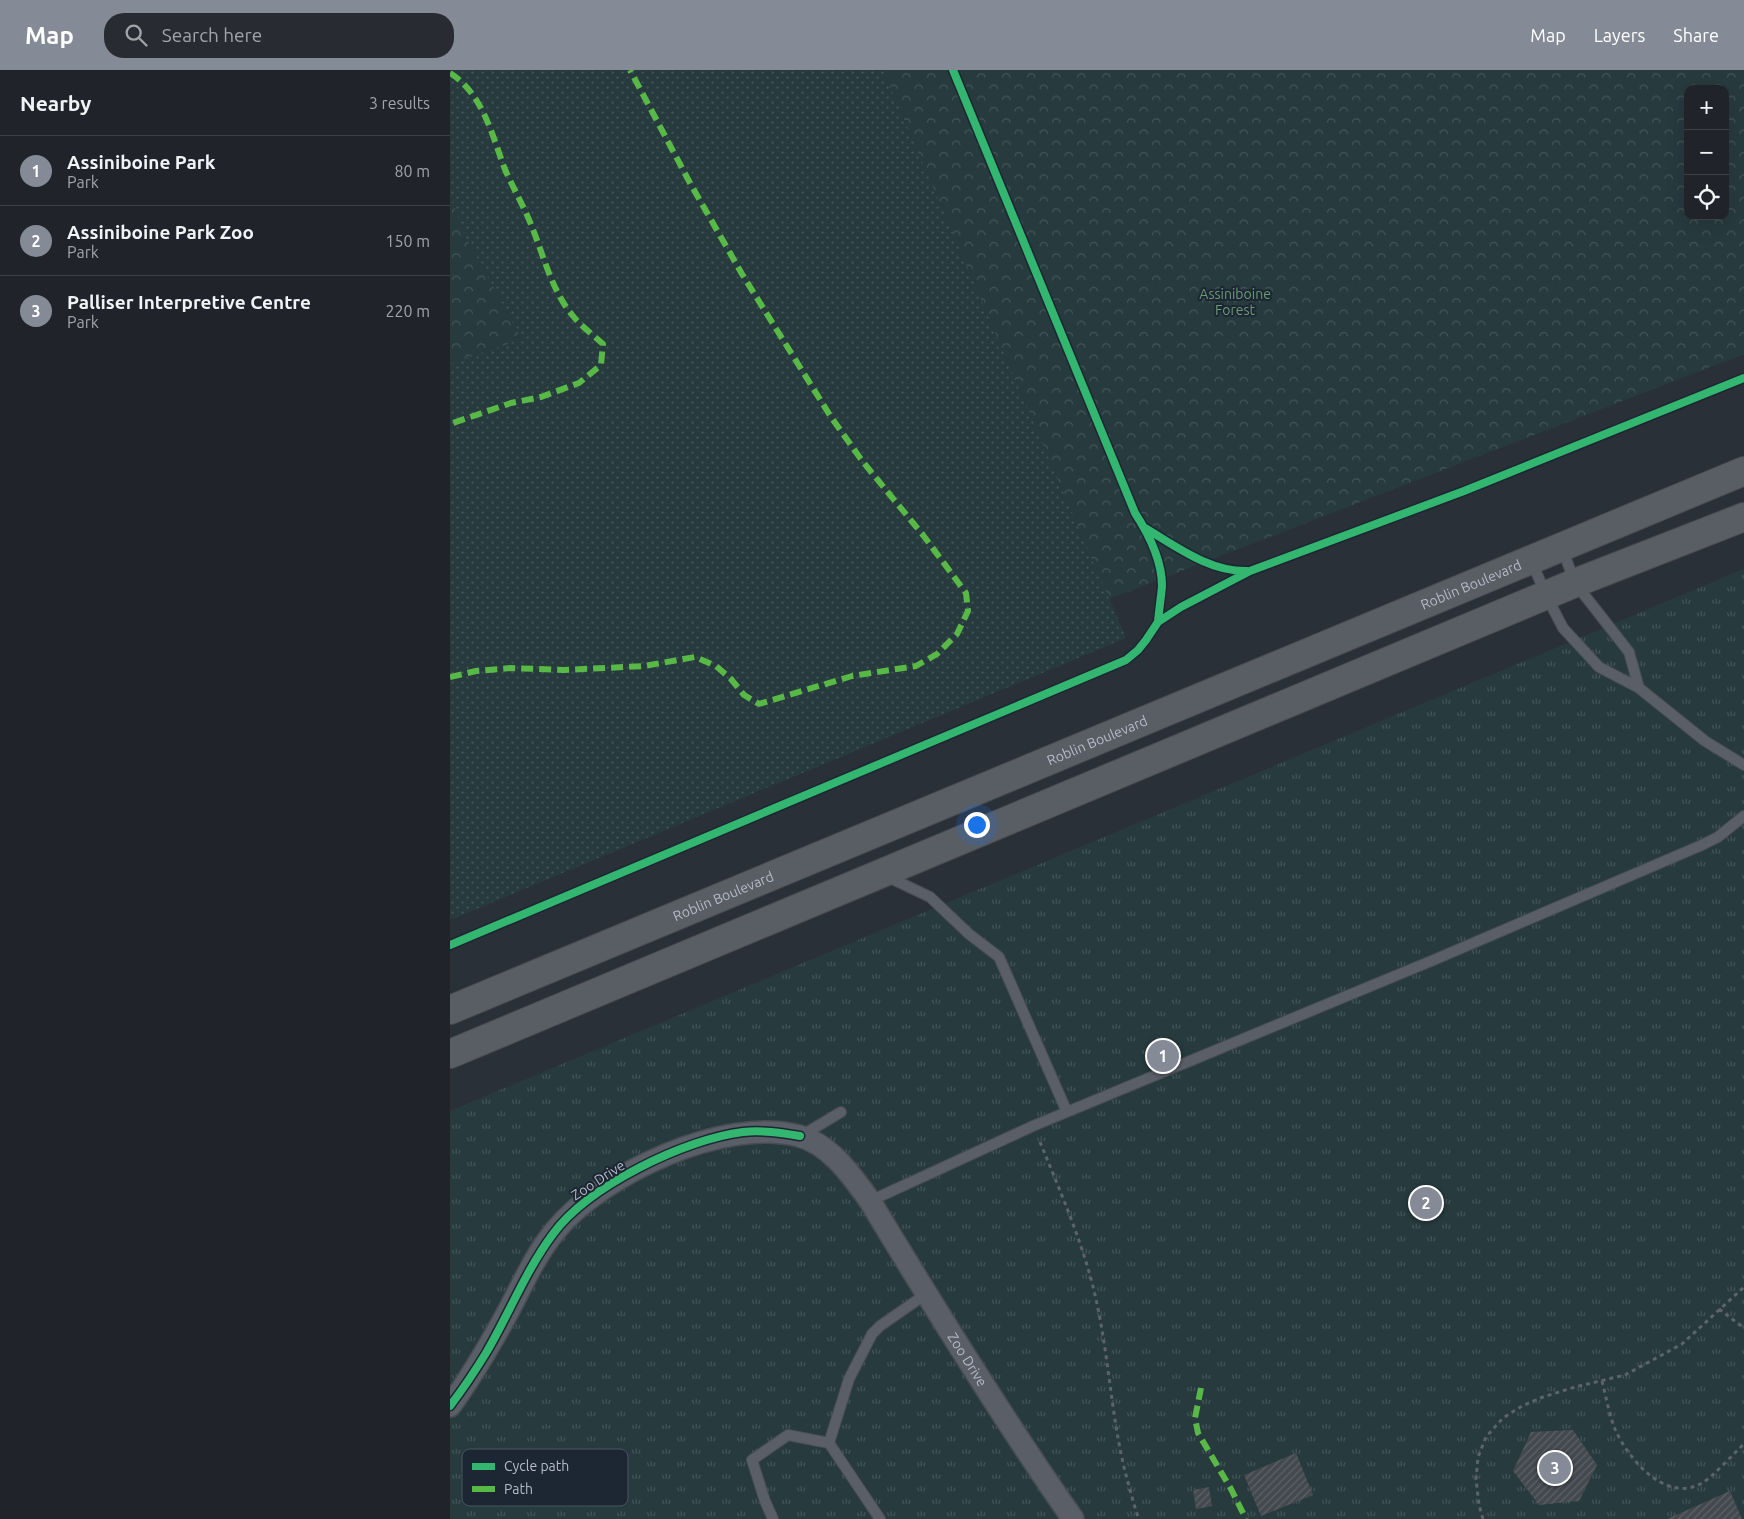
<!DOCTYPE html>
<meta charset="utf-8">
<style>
:root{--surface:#20242a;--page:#282c32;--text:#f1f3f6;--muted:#a2a4a8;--line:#3d4147;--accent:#848b96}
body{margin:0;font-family:Ubuntu,sans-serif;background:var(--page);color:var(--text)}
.controls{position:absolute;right:15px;top:15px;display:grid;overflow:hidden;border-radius:10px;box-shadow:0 5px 20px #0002}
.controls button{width:45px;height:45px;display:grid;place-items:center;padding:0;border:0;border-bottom:1px solid var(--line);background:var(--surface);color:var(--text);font:25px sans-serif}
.you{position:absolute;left:526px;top:754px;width:18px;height:18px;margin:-12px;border:4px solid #fff;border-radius:50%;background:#1a73e8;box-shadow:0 0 0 8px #1a73e833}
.badge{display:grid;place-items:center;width:32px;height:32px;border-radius:50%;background:var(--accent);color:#fff;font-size:16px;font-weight:700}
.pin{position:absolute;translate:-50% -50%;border:2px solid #fff;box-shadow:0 1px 5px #0006}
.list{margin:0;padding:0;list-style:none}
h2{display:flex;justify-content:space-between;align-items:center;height:65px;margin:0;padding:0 20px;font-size:21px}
h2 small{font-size:16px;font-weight:400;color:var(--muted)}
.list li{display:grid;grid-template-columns:32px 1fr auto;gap:15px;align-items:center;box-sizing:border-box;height:70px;padding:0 20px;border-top:1px solid var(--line)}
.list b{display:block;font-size:19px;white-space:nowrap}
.list p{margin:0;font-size:16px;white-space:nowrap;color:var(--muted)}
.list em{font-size:16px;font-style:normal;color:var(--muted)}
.icon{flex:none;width:28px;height:28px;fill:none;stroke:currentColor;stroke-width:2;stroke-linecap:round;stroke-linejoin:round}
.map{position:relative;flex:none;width:1294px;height:1449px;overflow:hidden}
header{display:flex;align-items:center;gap:30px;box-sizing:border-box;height:70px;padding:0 25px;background:var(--accent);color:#fff}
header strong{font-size:24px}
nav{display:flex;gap:28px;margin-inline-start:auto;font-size:18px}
.search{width:350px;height:45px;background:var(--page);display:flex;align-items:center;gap:12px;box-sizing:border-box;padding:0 18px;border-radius:20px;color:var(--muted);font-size:19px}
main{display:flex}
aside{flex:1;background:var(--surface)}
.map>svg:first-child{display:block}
</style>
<header>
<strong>Map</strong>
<div class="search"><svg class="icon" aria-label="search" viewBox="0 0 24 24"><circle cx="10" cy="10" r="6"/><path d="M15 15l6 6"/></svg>Search here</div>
<nav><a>Map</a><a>Layers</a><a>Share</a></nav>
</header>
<main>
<aside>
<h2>Nearby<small>3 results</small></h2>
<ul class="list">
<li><span class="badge">1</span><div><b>Assiniboine Park</b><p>Park</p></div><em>80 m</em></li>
<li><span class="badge">2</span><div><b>Assiniboine Park Zoo</b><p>Park</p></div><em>150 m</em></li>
<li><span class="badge">3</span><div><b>Palliser Interpretive Centre</b><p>Park</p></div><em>220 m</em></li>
</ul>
</aside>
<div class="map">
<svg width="1294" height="1449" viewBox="0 0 1294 1449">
<defs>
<pattern id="grass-dots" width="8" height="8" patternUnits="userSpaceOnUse" patternTransform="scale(1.25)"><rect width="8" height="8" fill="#273a3e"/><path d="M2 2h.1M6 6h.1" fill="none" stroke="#445559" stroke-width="1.8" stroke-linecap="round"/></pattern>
<pattern id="forest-crowns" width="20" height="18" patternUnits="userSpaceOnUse" patternTransform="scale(1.25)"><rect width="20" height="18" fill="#273a3e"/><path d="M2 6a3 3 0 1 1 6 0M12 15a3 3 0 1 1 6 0" fill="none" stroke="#445559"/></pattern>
<pattern id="park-tufts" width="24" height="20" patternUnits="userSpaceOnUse" patternTransform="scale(1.25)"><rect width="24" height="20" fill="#273a3e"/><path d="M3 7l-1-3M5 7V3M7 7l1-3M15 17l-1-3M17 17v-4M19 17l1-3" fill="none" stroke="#445559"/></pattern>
<pattern id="building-hatch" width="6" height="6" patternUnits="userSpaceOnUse" patternTransform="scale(1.25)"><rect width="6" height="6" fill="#444950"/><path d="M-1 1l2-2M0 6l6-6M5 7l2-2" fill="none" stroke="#5d6168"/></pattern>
</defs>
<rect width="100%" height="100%" fill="#2a3038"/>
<path fill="url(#grass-dots)" d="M0 0H436L676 568 0 850Z"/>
<path fill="url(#forest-crowns)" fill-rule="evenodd" d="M433 0H1294V284L659 529ZM1238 19H1275V146H1238Z
M0 125 14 164 72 269 0 294Z"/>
<path fill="url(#park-tufts)" d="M1294 499V1449H0V1041Z"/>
<path fill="url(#building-hatch)" d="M1123 1360 1147 1395 1129 1431 1089 1435 1063 1401 1081 1362Z
M846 1383 863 1425 811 1446 794 1405Z
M759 1417 762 1436 746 1439 743 1420Z
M1280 1421 1292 1449H1217Z"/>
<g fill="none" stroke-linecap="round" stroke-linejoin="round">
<defs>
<path id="service" d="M1112 478 1125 513 1179 582 1189 618
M1081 490 1096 525 1113 558 1149 597 1189 618 1255 671 1294 695
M436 806 480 827 519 864 549 887 617 1042
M351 1066 391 1042
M420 1131 583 1056 986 889 1252 775 1268 767 1294 746
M379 1373 399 1309 422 1264 430 1256 476 1224
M323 1449 315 1431 302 1390 338 1365 379 1373 430 1449"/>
<g id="minor">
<path id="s1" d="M0 1336C23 1305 41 1273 59 1240 73 1213 86 1184 105 1161 151 1104 275 1046 349 1066 380 1074 402 1106 420 1131 485 1239 551 1346 623 1449"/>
</g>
<g id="secondary">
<path id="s2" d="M0 940 1294 401"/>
<path d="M0 984 1125 513 1294 447"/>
</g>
</defs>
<use href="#service" stroke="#484c53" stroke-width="12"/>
<use href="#minor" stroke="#484c53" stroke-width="24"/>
<use href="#secondary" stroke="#484c53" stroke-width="30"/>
<path stroke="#5d636a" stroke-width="3" stroke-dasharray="4 4" stroke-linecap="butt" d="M590 1072C610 1121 633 1173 645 1225 660 1289 661 1354 679 1416 682 1427 685 1439 689 1449
M1269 1239 1294 1258
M1152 1311C1156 1327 1159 1344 1165 1359 1178 1389 1216 1434 1252 1413 1263 1407 1283 1384 1294 1374
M1033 1449 1029 1435 1026 1409 1028 1387 1036 1367 1053 1348 1072 1336 1093 1327 1125 1317 1175 1305 1232 1274 1294 1217"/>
<use href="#service" stroke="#5a5e66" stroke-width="10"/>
<use href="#minor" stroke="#5a5e66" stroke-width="21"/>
<use href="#secondary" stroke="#595d64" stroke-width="28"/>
<path stroke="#58b947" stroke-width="6" stroke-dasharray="12 6" stroke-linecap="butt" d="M0 3C32 23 42 64 54 97 62 116 72 133 80 152 93 183 101 220 123 246 131 256 143 265 153 274L151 295 129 313 91 327 61 333 0 354
M0 607 26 601 61 598 114 600 194 596 245 587 266 596 281 609 294 625 309 634 402 606 466 596 487 584 507 564 518 541 516 523 473 465 413 392 381 347 292 204 240 113 180 0
M751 1318 745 1348 748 1363 781 1419 796 1449"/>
<defs>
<path id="cycleway" d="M503 0 685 443C698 463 712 491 712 516 711 528 709 540 708 552
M695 458C727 477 760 502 797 501
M0 875 676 590 688 580 696 570 708 552 731 537 800 501 1014 421 1294 308
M0 1336C13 1319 25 1301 36 1283 59 1244 76 1200 103 1164 138 1116 235 1069 293 1062 313 1060 331 1063 350 1066"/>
</defs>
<use href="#cycleway" stroke="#1d2633" stroke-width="11"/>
<use href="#cycleway" stroke="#33b770" stroke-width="8"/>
</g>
<g text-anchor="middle" stroke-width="4" stroke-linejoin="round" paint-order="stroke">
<g font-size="14" fill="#6b9a76" stroke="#1d2633">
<text x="785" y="229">Assiniboine<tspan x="785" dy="16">Forest</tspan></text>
</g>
<g font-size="14" fill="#b4bcc9" stroke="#1d2633">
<text dy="5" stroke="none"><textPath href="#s2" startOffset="1106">Roblin Boulevard</textPath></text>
<text dy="5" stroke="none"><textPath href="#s2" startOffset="701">Roblin Boulevard</textPath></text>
<text dy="5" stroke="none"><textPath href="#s2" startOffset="296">Roblin Boulevard</textPath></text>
<text transform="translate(148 1110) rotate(-33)" y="5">Zoo Drive</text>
<text dy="5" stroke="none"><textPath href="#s1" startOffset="761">Zoo Drive</textPath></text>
</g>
</g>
<rect x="12" y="1379" width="166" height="57" rx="8" fill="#1d2633" stroke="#4a5360" stroke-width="1"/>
<rect x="22" y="1393" width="23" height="7" fill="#33b770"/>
<rect x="22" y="1416" width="23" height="6" fill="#58b947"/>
<g font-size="14" fill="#b4bcc9">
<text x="54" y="1401">Cycle path</text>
<text x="54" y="1424">Path</text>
</g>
</svg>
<div class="controls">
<button>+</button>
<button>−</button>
<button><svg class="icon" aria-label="locate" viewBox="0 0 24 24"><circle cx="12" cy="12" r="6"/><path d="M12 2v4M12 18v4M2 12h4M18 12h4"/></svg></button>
</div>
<div class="you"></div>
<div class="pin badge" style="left:713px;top:986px">1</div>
<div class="pin badge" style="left:976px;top:1133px">2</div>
<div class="pin badge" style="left:1105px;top:1398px">3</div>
</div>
</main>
